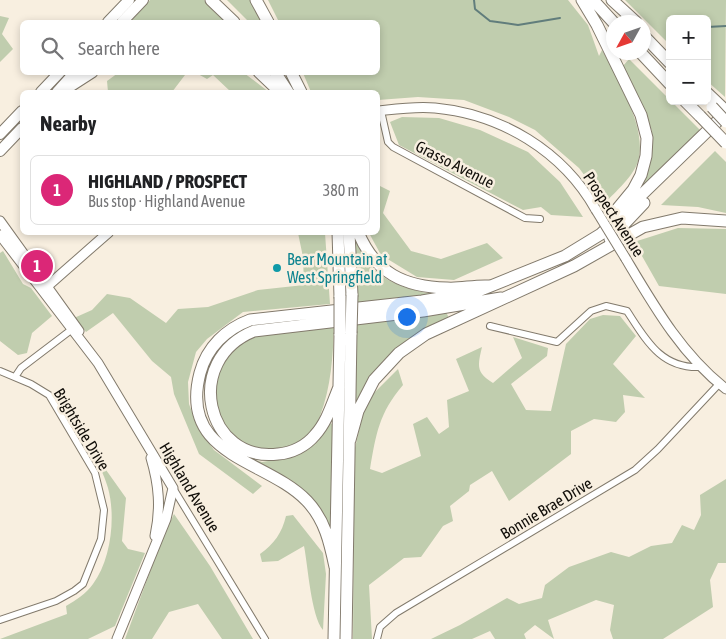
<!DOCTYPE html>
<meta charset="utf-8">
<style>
:root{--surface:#fff;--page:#f6f6f6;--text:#202124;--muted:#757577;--line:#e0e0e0;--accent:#db2777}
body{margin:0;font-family:"Asap Condensed",sans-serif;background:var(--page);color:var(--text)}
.controls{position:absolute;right:15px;top:15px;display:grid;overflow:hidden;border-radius:8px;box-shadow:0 2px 8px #0003}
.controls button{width:45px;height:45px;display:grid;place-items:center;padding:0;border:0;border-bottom:1px solid var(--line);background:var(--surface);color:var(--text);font:25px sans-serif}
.compass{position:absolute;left:606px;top:15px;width:45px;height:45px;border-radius:50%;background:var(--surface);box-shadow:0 2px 8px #0003;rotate:230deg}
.you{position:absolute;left:406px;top:316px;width:18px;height:18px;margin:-12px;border:4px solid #fff;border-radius:50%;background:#1a73e8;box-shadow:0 0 0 8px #1a73e833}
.badge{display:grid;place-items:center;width:32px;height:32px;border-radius:50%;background:var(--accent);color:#fff;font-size:16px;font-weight:700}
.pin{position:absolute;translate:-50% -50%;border:2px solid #fff;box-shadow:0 1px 5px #0006}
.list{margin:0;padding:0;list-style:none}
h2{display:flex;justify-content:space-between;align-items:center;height:65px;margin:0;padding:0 20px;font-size:21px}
h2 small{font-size:16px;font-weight:400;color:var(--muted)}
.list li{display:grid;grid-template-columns:32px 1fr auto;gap:15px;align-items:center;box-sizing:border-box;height:70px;margin:0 10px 10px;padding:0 10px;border:1px solid var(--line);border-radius:8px}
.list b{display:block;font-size:19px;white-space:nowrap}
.list p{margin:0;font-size:16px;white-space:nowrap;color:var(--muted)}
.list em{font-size:16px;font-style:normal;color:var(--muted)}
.icon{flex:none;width:28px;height:28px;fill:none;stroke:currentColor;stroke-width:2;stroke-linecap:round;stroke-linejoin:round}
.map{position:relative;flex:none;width:726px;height:639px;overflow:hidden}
.search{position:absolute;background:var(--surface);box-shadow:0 2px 8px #0003;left:20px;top:20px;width:360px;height:55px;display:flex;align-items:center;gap:12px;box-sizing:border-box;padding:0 18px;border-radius:8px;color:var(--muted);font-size:19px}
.panel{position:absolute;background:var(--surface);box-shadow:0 2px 8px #0003;left:20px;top:90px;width:360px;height:145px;border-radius:8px}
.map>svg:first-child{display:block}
</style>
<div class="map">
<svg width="726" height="639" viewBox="0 0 726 639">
<rect width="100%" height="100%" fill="#f8efe0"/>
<path fill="#c0cdae" d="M150 0H204L226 22H130Z
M227 0H251L262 22H249Z
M268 0H568L588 25 599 56 602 50C617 78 648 129 638 161 634 176 615 192 605 203L579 168 535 130 509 117 464 100 418 97 378 100V92H311L303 73 378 72V22H279Z
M625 0H726L725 97 707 81V19H670V45Z
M0 16 9 18 2 34 13 49 0 62Z
M629 59 701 131 644 187 641 185 652 147V131L623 66Z
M118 73H244L269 92H231L213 75 207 79 198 74 185 75 172 92H124L121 90 108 92 107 81Z
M402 117 439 118 480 130 528 152 560 182 583 217 551 215 541 207 523 210 399 145 390 122Z
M715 151 726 162V213L698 207 661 205Z
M378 185 390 191 383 213 411 251 441 259 487 243 503 258 454 280 417 277 381 255 369 233 378 232Z
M678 228 726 229V294L659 286 634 242Z
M298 233H325L330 304 243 312 207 339 196 352 188 382 189 404 198 428 214 450 262 486 253 494 199 454 174 394 171 377 152 361 113 313 86 332 74 318 92 310 107 294 130 298 166 323 178 309 208 307 258 290 304 285 303 257Z
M355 239C373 280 395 286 436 295L357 305Z
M3 251 23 284 31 288 52 316 32 333 27 353 18 355 0 341V253Z
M446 312 449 318C423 331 398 343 379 366 370 376 365 392 355 401L356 325Z
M603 315 620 316 636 336 613 364 645 398 623 395 625 412 616 422 594 419 571 431V454L509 501 492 471 470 485 469 491 450 506 453 521 443 526 421 557 404 558 369 585 372 639H353L354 452 366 401 398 369 403 385C379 413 376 434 370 469L382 473 421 456 413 424 427 417 439 434 449 427 447 400 469 391 456 359 482 347C478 365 475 372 493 383L522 358 513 337 548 348 547 356 511 384 526 410 551 411 566 344 590 319Z
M334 326C333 356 331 387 320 416 298 477 209 450 216 388 217 372 223 358 235 348 260 327 303 329 334 326Z
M329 423 333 424 332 531 330 533 323 516 249 458 262 462 280 459Z
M89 446 126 498 122 541 128 549 145 553 115 626 88 639H0L67 614 66 606C76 600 86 594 93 584 111 560 116 517 108 488 104 474 96 459 89 446Z
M726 479V563H718L710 580 713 607 663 639H613L610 630 614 605 596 600 548 620 554 639 535 625 524 634 526 639H495L490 631 472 639H431L460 625 507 598 519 604 542 598 545 585 569 567 611 552 629 557 651 546 672 543 682 525 694 530 701 515 700 495Z
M174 514 210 566 253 639H222L198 604 169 612 152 639H125L164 534Z
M293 515 323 553 326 574 323 630C311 616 308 566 304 546L278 561 262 562 260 554C274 544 282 533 286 516Z"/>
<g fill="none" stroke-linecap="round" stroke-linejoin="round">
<path stroke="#617d7c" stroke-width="2" d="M474 0 475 9 490 21 518 25 560 18
M707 27 726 26"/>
<defs>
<path id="street" d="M381 111 388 142 393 147 525 218 540 219
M490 326 557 342 591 311 606 306 627 311C646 340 661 369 701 367
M0 371 31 384 49 395 95 473 104 510 101 539 83 584 74 591 56 601 0 620
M15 377 21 368 71 330
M173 488 265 639
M377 639 380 627 396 613 635 470 658 449 719 384"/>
<path id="secondary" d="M378 111C396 109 416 106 435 108 501 114 563 151 596 210
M0 221 79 331
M0 235 98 363 173 488 166 519 117 639
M626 259C654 306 682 355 726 389
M43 290 109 232
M151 458C159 485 161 508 155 536"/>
<path id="primary" d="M108 22 129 0
M122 22 143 0
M41 92 60 72
M57 92 75 72
M0 134 22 111
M0 151 22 128"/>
<path id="highway" d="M211 0 234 22
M256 0 268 22
M582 0 597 25 641 115 647 138 646 156 641 175 633 190 614 213
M593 0 614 23
M612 0 636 22
M644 36 670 63
M640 52 670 84
M259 72 280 92
M275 72 288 92
M291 72 301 92
M61 92 92 72
M707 93 726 111
M685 101 700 116
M338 232 340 297
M349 232 352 295
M358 232C375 273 404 287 447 288 461 289 474 285 489 286
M610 239 644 203
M339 387C332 404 327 422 315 435 306 446 292 453 278 454 206 463 182 360 254 331L423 311 501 298
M350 440 358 411 374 380 399 353 426 334 574 266 643 227 682 218 726 221
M335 567C330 543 325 520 307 501 267 459 178 457 200 373 207 347 226 329 250 320L422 301 476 292 565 256 601 234 726 113
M334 639 340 334
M346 639 351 333"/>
</defs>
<use href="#street" stroke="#827a6c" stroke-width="8"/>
<use href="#secondary" stroke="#827a6c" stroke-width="11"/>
<use href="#primary" stroke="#827a6c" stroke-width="12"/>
<use href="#highway" stroke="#827a6c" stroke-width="13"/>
<use href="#street" stroke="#fff" stroke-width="6"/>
<use href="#secondary" stroke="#fff" stroke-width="9"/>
<use href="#primary" stroke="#fff" stroke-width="10"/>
<use href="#highway" stroke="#fff" stroke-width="11"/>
<defs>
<path id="secondary-bridge" d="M596 210 626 259"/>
<path id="highway-bridge" d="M712 107 726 122
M700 116 726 143
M351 333 352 295
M340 334V297"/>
</defs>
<use href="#secondary-bridge" stroke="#827a6c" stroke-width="11" stroke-linecap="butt"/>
<use href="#highway-bridge" stroke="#827a6c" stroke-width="13" stroke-linecap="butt"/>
<use href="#secondary-bridge" stroke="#fff" stroke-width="9"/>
<use href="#highway-bridge" stroke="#fff" stroke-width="11"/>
</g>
<circle fill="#0f9aa8" stroke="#f8efe0" stroke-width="2" cx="277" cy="268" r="5"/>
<g text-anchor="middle" stroke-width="5" stroke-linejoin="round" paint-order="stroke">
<g font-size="16" fill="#110e09" stroke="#f8efe0">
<text transform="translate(455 164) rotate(27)" y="6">Grasso Avenue</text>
<text transform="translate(614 214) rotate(57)" y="6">Prospect Avenue</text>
<text transform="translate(82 429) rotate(59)" y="6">Brightside Drive</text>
<text transform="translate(190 487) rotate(59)" y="6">Highland Avenue</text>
<text transform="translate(546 508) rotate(-31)" y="6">Bonnie Brae Drive</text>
</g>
<g font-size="16" fill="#0d838f" stroke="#f8efe0" text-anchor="start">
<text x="287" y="265">Bear Mountain at<tspan x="287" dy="18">West Springfield</tspan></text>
</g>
</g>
</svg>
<div class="controls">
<button>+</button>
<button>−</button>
</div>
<svg class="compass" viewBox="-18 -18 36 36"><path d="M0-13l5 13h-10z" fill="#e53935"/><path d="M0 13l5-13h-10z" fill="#757577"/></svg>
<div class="you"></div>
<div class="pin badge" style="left:37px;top:266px">1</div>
<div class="search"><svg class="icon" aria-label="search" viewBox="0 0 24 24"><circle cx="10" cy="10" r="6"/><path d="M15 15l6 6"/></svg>Search here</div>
<section class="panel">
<h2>Nearby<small></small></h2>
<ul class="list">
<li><span class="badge">1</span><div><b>HIGHLAND / PROSPECT</b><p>Bus stop · Highland Avenue</p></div><em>380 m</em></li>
</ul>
</section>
</div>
